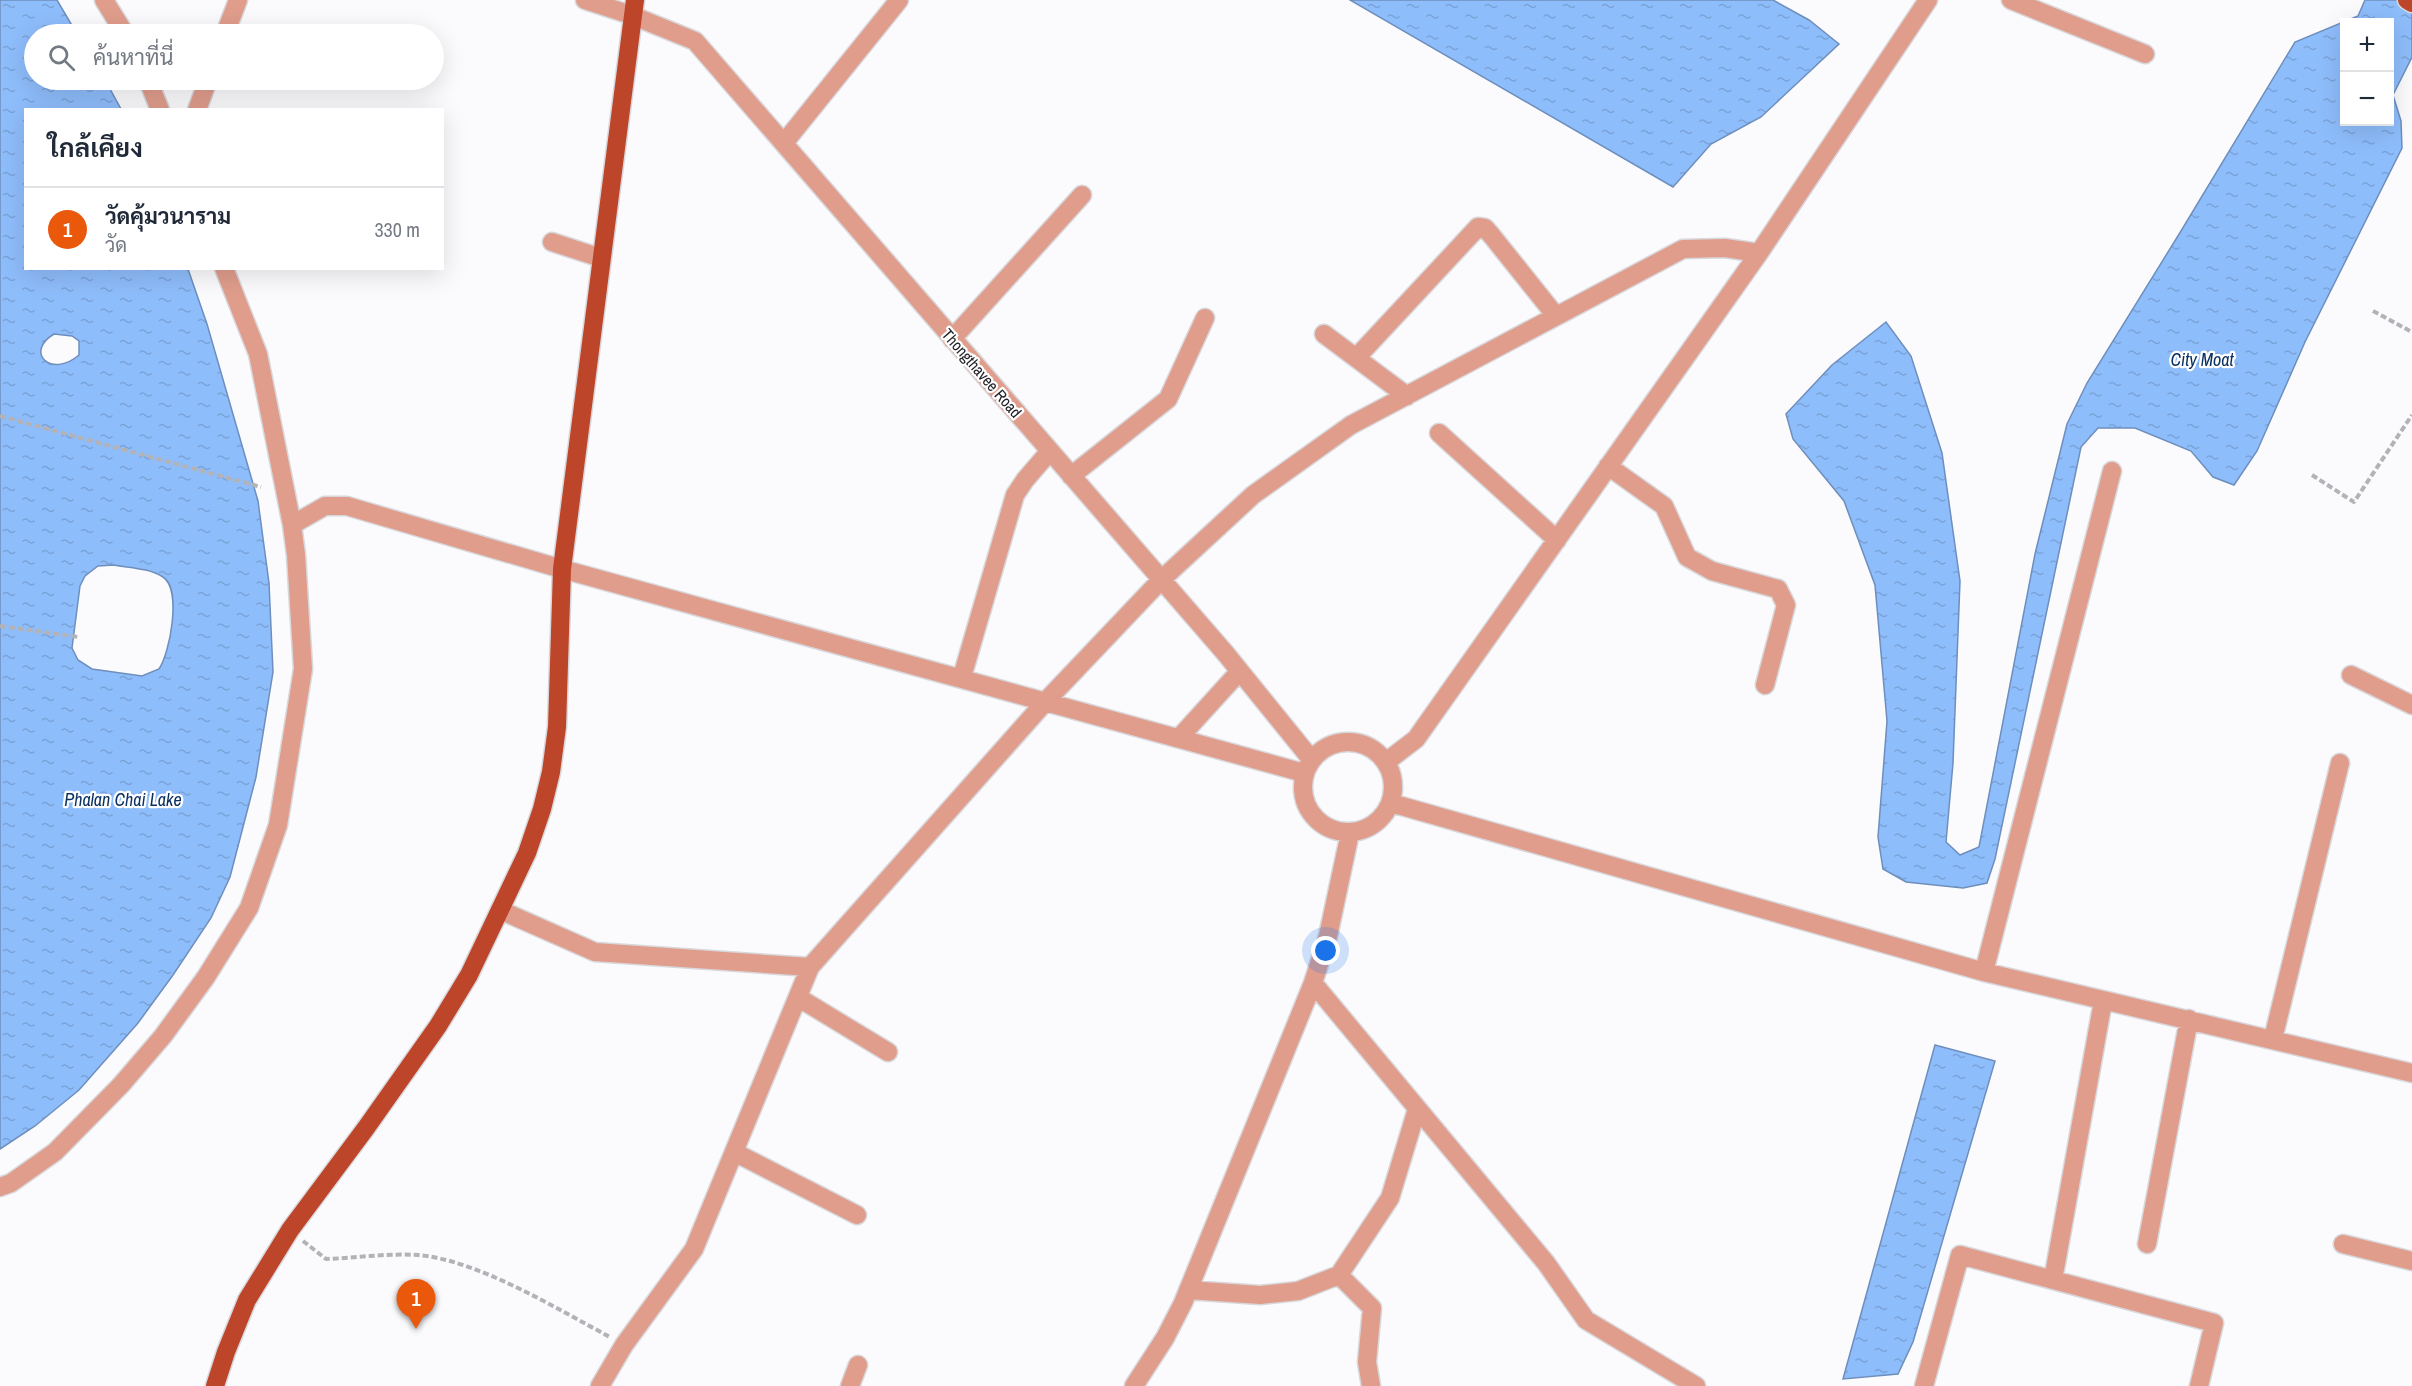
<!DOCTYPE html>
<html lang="th">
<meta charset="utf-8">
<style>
:root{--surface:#fff;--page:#f6f6f7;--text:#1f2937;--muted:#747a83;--line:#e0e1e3;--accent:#ea580c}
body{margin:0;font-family:"Archivo Narrow",Sarabun,sans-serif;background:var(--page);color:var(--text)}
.controls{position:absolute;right:18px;top:18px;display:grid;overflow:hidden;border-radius:0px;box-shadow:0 6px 24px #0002}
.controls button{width:54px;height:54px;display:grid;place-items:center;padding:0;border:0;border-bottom:2px solid var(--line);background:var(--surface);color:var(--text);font:30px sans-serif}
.you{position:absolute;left:1326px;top:951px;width:21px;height:21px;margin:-15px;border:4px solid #fff;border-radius:50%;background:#1a73e8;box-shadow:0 0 0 9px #1a73e833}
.badge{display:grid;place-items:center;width:39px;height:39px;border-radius:50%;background:var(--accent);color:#fff;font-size:20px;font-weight:700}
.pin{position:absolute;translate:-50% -50px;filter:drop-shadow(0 2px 3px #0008)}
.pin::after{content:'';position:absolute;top:32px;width:21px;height:18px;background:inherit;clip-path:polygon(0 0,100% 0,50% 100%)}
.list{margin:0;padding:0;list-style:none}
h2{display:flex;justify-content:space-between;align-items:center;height:78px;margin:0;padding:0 24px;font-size:26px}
h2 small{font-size:20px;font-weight:400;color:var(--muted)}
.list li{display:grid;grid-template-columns:39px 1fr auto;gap:18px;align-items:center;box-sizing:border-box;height:84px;padding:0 24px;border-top:2px solid var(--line)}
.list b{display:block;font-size:22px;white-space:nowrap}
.list p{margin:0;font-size:20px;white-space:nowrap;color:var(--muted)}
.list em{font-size:20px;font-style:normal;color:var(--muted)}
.icon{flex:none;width:33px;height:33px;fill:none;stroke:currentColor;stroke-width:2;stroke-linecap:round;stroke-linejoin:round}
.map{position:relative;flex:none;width:2412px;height:1386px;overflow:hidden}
.search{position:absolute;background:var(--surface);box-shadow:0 6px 24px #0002;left:24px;top:24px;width:420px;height:66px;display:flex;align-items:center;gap:15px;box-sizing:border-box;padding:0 21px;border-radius:33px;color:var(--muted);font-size:22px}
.panel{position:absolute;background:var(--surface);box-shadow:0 6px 24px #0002;left:24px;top:108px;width:420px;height:162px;border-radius:0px}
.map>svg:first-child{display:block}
</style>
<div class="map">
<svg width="2412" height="1386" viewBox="0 0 2412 1386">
<defs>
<pattern id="water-ripples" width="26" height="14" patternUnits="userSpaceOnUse" patternTransform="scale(1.5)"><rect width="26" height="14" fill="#8ebdfb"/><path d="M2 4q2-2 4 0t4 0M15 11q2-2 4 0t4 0" fill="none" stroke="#7aa2d7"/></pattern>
</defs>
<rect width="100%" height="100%" fill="#fbfbfe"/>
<path fill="url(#water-ripples)" stroke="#6e8ebc" stroke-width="1.5" fill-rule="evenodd" d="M0 0H57L77 34H34V80H105L121 109 26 110V268L188 269 207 324 258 501 269 583 273 672 256 777 230 877 211 918 173 975 138 1023 79 1090 35 1126 0 1149ZM54 334 72 336 79 341V355C51 379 24 352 54 334ZM114 565C130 568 149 568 163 577 182 589 170 653 159 669L142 676 92 669 78 660 72 648 80 586 85 576 98 566Z
M1350 0H1773L1809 20 1839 44 1761 117 1711 144 1673 187Z
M2365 0H2412V57L2393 95 2401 121 2402 148 2305 342 2257 451 2234 485 2213 477 2191 451 2135 428H2098L2081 447 1995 859 1987 883 1963 888 1906 882 1883 869 1878 837 1887 721 1875 585 1844 501 1793 439 1786 414 1832 365 1886 322 1911 356 1942 453 1960 581 1953 763 1946 842 1960 855 1979 847 2035 554 2067 424 2087 383 2181 231 2295 42 2358 16ZM2344 22H2390V122H2344Z
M1935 1045 1995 1061 1913 1342 1898 1374 1843 1379Z"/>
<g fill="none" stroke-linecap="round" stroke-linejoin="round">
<defs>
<path id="minor" d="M104 0 125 34
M585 0 631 15 695 41 1226 654 1311 759
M2011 0 2145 54
M225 34 238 0
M148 80 160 110
M197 110 208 80
M784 143 899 0
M552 242 601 258
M1324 334 1407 396
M952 339 1082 195
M1356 358 1478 227 1485 228 1492 236 1556 316
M1439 433 1557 540
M1608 466 1664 506 1687 557 1712 571 1778 589 1786 605 1765 685
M1071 476 1168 399 1205 318
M292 525 325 506H347L562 569 1304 773
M2351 675 2412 705
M962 677 1015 495 1025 480 1050 451
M1179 738 1239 672
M1303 787a45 45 0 1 1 90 0a45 45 0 1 1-90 0Z
M1386 762 1416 739 1759 253 1928 0
M1391 803 1984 972 2412 1073
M500 910 595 952 810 967
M1984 972 2112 471
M1313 983 1546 1263 1586 1320 1696 1386
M799 998 888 1052
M2273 1039 2340 763
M734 1152 857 1215
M0 1187 11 1183 55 1152 121 1085 163 1036 206 977 249 908 278 825 303 669 296 555 292 525 258 354 224 268
M2147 1244 2189 1019
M2343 1244 2412 1261
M1339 1275 1372 1308 1367 1362 1371 1386
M2053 1280 2103 1001
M1188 1290 1260 1295 1298 1291 1339 1275 1390 1198 1417 1109
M600 1386 624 1345 694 1249 810 967 1046 701 1161 580 1253 495 1351 425 1683 249 1725 248 1759 253
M850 1386 858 1365
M1134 1386 1165 1338 1183 1303 1313 983 1328 936 1350 833
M1924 1386 1960 1255 2214 1323 2199 1386"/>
<path id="major" d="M2407 0 2412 3
M215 1386 226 1352 247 1300 290 1230 366 1128 438 1026 469 975 527 853 542 809 551 772 557 727 562 569 635 0"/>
</defs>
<use href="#minor" stroke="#d8d8dc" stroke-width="21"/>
<use href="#major" stroke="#d8d8dc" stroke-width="21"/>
<path stroke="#b3b3b7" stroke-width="4" stroke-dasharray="6 3" stroke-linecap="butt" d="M2373 311 2412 332
M0 416 261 487
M2312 475 2354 502 2412 415
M0 626 78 637
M303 1241 326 1259C356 1258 388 1253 418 1255 478 1260 557 1309 610 1337"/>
<use href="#minor" stroke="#e09d8c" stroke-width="18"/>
<use href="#major" stroke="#bd4529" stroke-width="18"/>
</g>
<g text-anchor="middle" stroke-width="4.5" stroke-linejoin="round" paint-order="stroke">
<g font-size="16" fill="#232228" stroke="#fff">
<text transform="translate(982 373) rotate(49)" y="6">Thongthavee Road</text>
</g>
<g font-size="18" font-style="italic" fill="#093161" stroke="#fff">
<text x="2202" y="366">City Moat</text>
<text x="123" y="806">Phalan Chai Lake</text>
</g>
</g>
</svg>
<div class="controls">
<button>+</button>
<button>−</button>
</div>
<div class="you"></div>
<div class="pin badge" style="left:416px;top:1329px">1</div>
<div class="search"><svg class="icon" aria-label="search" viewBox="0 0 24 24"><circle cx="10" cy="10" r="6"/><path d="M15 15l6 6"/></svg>ค้นหาที่นี่</div>
<section class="panel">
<h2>ใกล้เคียง<small></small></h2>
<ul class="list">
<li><span class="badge">1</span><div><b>วัดคุ้มวนาราม</b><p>วัด</p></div><em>330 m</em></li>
</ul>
</section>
</div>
